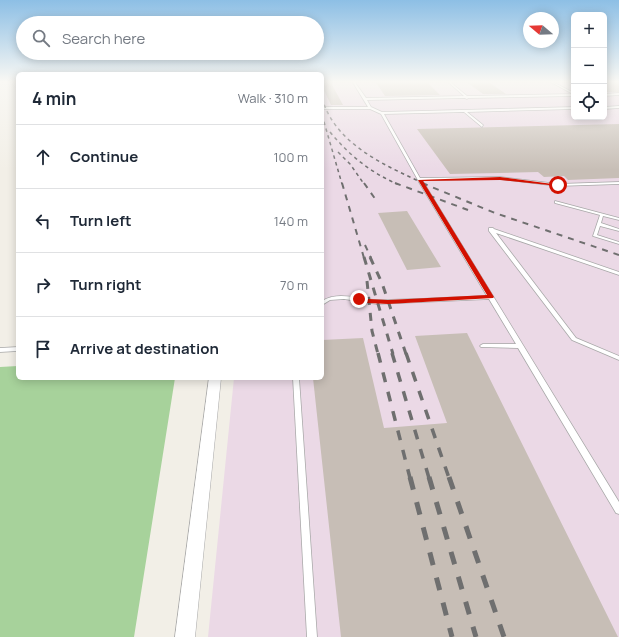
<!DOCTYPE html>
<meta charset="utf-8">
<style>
:root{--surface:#fff;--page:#f6f6f7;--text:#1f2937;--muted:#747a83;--line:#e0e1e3}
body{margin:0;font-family:Manrope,sans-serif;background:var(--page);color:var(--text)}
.controls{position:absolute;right:12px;top:12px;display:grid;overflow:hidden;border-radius:6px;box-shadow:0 2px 10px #0003}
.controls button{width:36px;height:36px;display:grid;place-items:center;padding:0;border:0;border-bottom:1px solid var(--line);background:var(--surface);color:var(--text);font:20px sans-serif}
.compass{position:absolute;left:523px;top:12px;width:36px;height:36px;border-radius:50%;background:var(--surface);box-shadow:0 2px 10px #0003;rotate:289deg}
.stop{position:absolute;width:12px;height:12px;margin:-9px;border:3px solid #d21000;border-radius:50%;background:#fff}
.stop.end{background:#d21000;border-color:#fff;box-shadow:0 1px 4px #0008}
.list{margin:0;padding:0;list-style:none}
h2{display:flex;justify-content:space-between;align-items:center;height:52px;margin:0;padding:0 16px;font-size:17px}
h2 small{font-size:13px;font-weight:400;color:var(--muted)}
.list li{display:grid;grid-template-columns:26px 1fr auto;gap:12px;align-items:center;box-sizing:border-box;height:64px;padding:0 16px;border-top:1px solid var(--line)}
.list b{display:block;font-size:15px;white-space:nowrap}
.list em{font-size:13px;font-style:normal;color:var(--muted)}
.icon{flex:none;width:22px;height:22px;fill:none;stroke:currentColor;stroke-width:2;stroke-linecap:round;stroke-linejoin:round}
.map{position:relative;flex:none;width:619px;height:637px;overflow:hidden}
.search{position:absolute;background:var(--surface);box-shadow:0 2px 10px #0003;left:16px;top:16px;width:308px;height:44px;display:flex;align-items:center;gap:10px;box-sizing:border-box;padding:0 14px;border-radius:22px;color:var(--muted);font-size:15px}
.panel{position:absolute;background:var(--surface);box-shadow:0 2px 10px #0003;left:16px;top:72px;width:308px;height:308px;border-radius:6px}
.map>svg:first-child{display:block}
</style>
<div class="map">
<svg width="619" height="637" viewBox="0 0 619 637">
<rect width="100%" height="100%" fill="#f2efe7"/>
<path fill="#ebd9e6" d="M322 81H574V117H604V81H619V637H208L234 378H322Z"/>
<path fill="#a7d29b" d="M18 366V378H175L134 637H0V367Z"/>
<path fill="#c7beb6" d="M322 81H330L343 105H331L322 86Z
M375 81H426L440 95 385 96Z
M465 81H487L506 94H483Z
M604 81H619V92H604Z
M619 124V178L568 180 564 176 544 177 538 172 450 174 417 129Z
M407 211 441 267 407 270 378 213Z
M467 333 618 637H341L313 378H322V340L363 338 384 428 447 423 415 336Z"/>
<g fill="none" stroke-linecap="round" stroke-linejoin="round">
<defs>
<path id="lane" d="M352 81H354L366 98 464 96 447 81H449L467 96 573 94 549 81H551L574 93V96L468 98 467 99 465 98 367 100 371 107 382 112 574 107V109L467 112 483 125 482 127 464 112 384 114 420 178 500 177 558 184 619 182V184L558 186 500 179 422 180 619 502V514L616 513 518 348 481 347 480 346 481 345 483 344H516L489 299 377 304 344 299 330 300 322 305V301C341 290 360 301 379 300 415 300 451 297 487 296L419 182 381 114 370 109H322V107H368Z
M619 93V95L604 96V94Z
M619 106V108L604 109V107Z
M555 201 619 218V220L603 216 601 223 619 229V231L600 226 597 235 619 242V244L593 236 600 215 555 203Z
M489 228H493L494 229 619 272V275L496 233 576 338 619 356V360L572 340 489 231Z
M18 347V351L0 352V348Z
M293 378H299L317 637H307Z"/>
<path id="street" d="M209 378H221L195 637H175Z"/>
</defs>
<use href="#lane" stroke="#a8a8a8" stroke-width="1.5"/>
<use href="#street" stroke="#a8a8a8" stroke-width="1"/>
<use href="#lane" fill="#fff" fill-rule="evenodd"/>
<use href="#street" fill="#fff" fill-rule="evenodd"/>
<path stroke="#6f6f6f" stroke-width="1.5" stroke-dasharray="3.5 3.5" stroke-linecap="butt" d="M322 98C335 144 384 165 425 184
M322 115 342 184
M330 132C349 155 370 172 397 184
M338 152 350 164 364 184"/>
<path stroke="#6f6f6f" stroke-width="2" stroke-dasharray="6 6" stroke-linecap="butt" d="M342 183 364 258
M364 183 376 200
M395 183 468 210
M422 183 495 213 619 255
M365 245 371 258"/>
<path stroke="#6f6f6f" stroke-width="3" stroke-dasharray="8 8" stroke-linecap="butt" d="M364 257 393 354
M370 257 382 283 406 354
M367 281 372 331 378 354"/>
<path stroke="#6f6f6f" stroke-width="3.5" stroke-dasharray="10 10" stroke-linecap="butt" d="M378 353 410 478
M392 353 429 478
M406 353 449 478"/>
<path stroke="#6f6f6f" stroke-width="5" stroke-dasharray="13 13" stroke-linecap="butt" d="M410 477 452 637
M429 477 476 637
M449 477 504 637"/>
</g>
<linearGradient id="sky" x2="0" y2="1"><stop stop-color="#8dbfe5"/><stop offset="0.48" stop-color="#f9f8f4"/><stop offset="1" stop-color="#f9f8f4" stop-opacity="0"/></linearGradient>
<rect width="619" height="170" fill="url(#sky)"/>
<path fill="#d21000" d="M500 177 560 185 558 186 500 180 423 181 494 297 493 298 388 304 368 303 357 300 356 299 359 297 368 299 388 300 487 295 418 180Z"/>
</svg>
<div class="controls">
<button>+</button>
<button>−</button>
<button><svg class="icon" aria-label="locate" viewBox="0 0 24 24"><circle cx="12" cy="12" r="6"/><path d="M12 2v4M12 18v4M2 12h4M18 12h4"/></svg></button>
</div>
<svg class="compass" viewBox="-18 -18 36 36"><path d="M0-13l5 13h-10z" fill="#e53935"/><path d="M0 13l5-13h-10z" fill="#747a83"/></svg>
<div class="stop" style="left:558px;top:185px"></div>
<div class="stop end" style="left:359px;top:299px"></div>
<div class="search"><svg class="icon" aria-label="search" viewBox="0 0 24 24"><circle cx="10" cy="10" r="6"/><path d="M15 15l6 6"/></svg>Search here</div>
<section class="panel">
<h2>4 min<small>Walk · 310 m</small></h2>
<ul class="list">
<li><svg class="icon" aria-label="ahead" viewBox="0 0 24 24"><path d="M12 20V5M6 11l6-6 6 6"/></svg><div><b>Continue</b></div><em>100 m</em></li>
<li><svg class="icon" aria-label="left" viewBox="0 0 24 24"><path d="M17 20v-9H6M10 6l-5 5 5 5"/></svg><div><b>Turn left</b></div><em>140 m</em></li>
<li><svg class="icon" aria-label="right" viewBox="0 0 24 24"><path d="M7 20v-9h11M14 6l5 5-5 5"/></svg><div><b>Turn right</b></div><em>70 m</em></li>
<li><svg class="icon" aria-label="arrive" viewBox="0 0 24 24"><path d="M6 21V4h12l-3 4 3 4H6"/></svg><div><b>Arrive at destination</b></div></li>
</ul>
</section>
</div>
